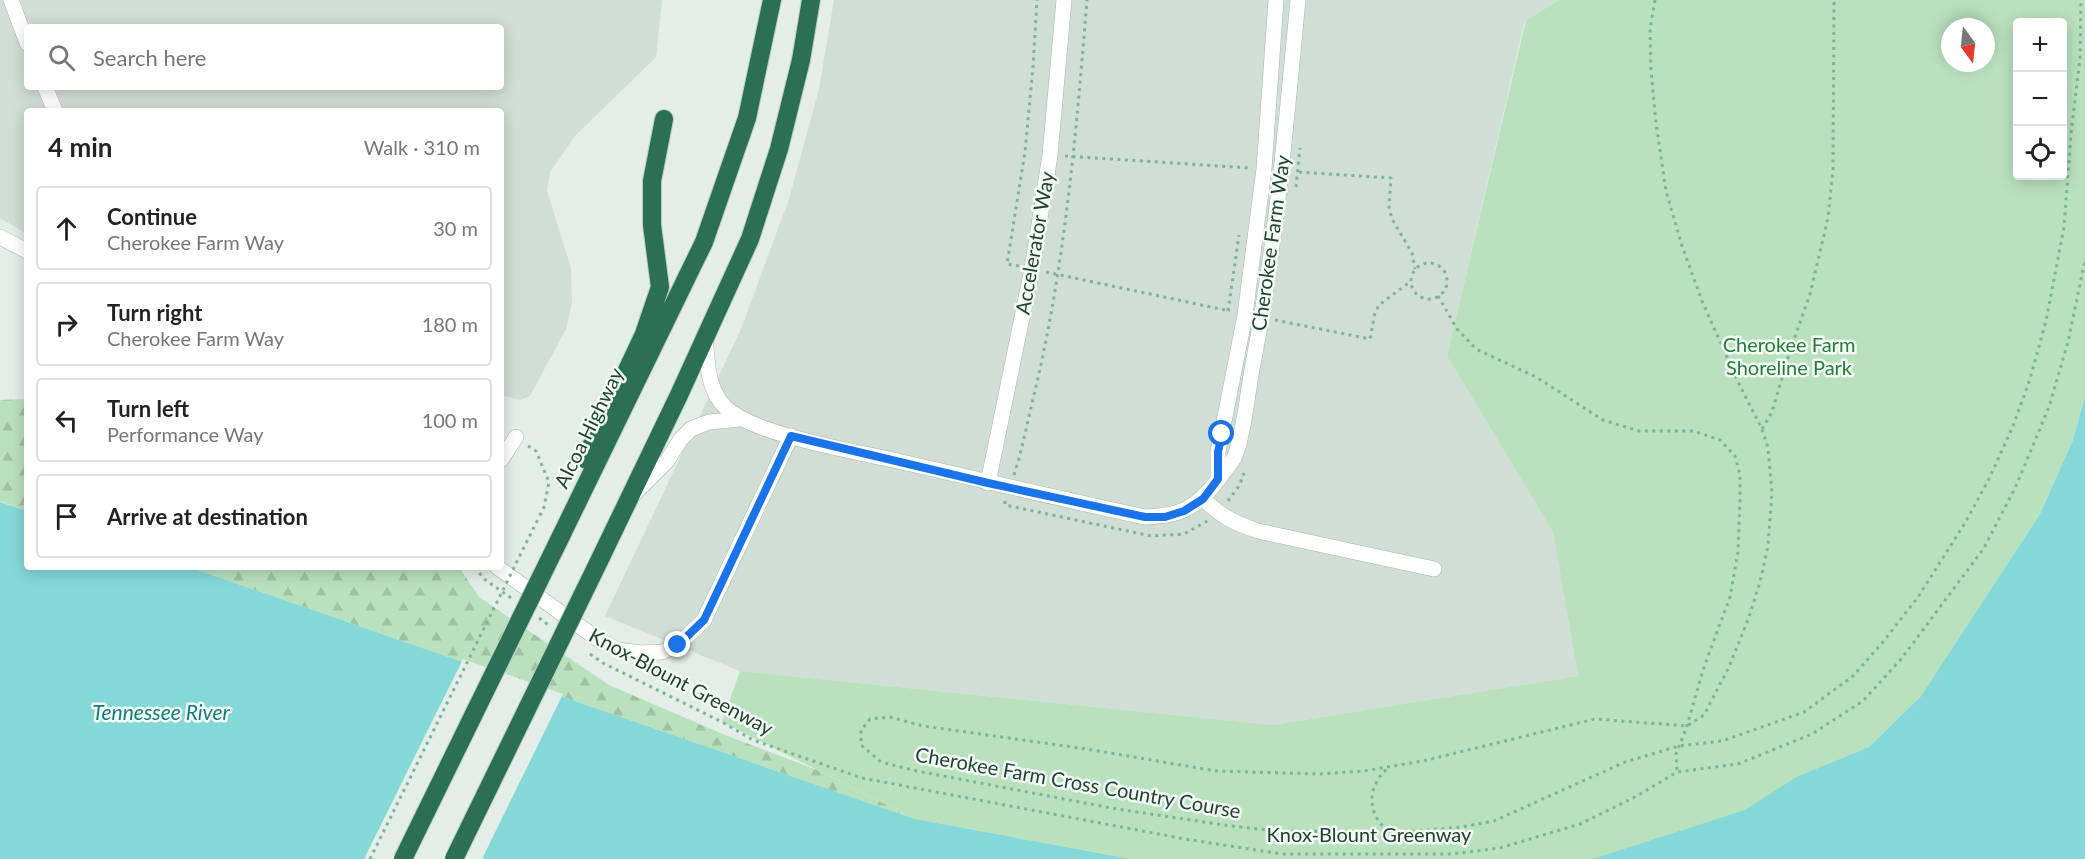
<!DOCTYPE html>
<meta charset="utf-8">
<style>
:root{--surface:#fff;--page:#f2f2f2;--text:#222;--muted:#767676;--line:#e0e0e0}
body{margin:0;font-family:Lato,sans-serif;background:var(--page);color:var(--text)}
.controls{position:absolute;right:18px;top:18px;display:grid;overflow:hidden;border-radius:6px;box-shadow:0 3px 15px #0003}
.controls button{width:54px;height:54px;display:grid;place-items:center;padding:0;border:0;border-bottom:2px solid var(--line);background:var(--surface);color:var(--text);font:30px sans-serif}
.compass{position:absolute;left:1941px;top:18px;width:54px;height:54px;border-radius:50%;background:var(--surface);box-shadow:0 3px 15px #0003;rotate:165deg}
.stop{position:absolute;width:18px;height:18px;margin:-14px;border:4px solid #1a73e8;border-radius:50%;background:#fff}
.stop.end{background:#1a73e8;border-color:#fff;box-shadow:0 2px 6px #0008}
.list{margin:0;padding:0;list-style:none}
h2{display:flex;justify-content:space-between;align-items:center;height:78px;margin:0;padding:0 24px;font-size:26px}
h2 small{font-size:20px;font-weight:400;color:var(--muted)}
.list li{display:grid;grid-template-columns:39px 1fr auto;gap:18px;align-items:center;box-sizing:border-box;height:84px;margin:0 12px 12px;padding:0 12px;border:2px solid var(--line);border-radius:6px}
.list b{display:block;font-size:22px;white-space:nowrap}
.list p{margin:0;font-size:20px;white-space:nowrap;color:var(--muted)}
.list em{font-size:20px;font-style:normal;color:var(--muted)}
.icon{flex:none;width:33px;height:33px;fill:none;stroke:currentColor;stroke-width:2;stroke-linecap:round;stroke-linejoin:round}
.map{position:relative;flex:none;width:2085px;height:859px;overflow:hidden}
.search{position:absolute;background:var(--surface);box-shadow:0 3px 15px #0003;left:24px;top:24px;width:480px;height:66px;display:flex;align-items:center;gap:15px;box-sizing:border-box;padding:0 21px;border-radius:6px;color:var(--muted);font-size:22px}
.panel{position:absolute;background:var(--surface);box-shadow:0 3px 15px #0003;left:24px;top:108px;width:480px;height:462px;border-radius:6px}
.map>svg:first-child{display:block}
</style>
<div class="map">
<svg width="2085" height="859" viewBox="0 0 2085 859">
<defs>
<pattern id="forest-firs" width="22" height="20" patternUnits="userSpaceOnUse" patternTransform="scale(1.5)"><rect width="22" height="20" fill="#b9e1bd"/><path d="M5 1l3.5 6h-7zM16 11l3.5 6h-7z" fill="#9fc2a3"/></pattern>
</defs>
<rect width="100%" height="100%" fill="#e2eee7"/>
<path fill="#d0ded5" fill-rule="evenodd" d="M0 0H662L656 57 575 136 550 172 547 191 571 268 572 303 566 329 530 396 520 400 501 395V111H27V234L0 218ZM27 27H501V87H27Z
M834 0H1559L1525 20 1447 356 1553 532 1578 676 1273 725 740 671 605 616 741 329 789 199 819 89Z"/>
<path fill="url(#forest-firs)" d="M27 399V511L0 501V400Z
M189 567H459L479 597 609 685 725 735 817 770 915 819Z"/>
<path fill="#b9e1bd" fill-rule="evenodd" d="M1559 0H2085V396L2073 440 2040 514 1921 696 1869 747 1796 777 1746 810 1592 859H1131L915 819 722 722 740 671 1273 725 1578 676 1553 532 1447 356 1526 20ZM2018 22H2062V176H2018ZM1950 27H1986V63H1950Z"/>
<path fill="#85d8d8" d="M2085 396V859H1592L1745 810 1796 777 1869 747 1921 696 2040 514 2073 440Z
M0 502 27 511V567H189L915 819 1131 859H0Z"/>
<path fill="#e2eee7" d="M463 659 563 694 482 859H364Z"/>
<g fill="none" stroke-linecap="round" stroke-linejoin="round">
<defs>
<path id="minor" d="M11 0 27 43
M45 87 55 111
M0 237 27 251
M705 339C708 364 707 388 725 407 752 434 852 451 893 460 977 479 1061 499 1145 517 1181 516 1196 508 1218 480 1223 473 1230 465 1234 458 1243 439 1248 391 1252 369 1276 247 1286 123 1298 0
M501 460 516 437
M1218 479V452L1245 315 1264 169 1276 0
M988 483 1032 269 1050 155 1064 0
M634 494 667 461 681 439 691 429 709 422 740 419
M1203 499C1221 516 1234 523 1258 531L1434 569
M497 567 599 640 618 650 641 653 662 652 678 645 704 620 791 436"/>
<path id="highway" d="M585 459 644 334 660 287 652 225V181L664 119
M561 536 704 242 747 118 772 0
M601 557 679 395 750 239 779 149 801 60 811 0"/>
</defs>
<use href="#minor" stroke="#a4b7ad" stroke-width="16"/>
<use href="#highway" stroke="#c1cac6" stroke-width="20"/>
<path stroke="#7fb49b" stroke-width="3" stroke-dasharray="3 4.5" stroke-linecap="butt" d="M1655 0 1650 29 1651 71 1656 123 1666 191 1682 246 1702 301 1738 382 1762 429 1768 448 1772 492 1768 546 1760 582 1748 620 1728 669 1704 715 1687 726 1595 719 1423 761 1364 771 1320 774 1216 771 1080 748 923 726 890 717 870 719 861 730V745L881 762 917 771 1117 809 1231 826 1278 831 1401 832 1461 827 1494 821 1625 762 1679 746 1722 741 1804 712 1853 676 1883 642 1918 597 1965 523 1989 479 2013 426 2030 379 2046 321 2064 227 2071 134 2080 58 2081 0
M1065 156 1250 168
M1299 172 1391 178 1389 207 1392 219 1412 253 1415 269
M1296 187 1300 148
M1411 281a18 18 0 1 1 36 0a18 18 0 1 1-36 0Z
M1019 266 1007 264 1025 152 1033 67 1037 0
M1046 272 1230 311
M1438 296 1457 329 1476 349 1536 377 1603 420 1639 431H1693L1720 440 1735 456 1740 475V500L1738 552 1730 597 1704 667 1687 726 1676 754 1677 772
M1228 311 1239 235
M1275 320 1370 339 1375 313 1379 305 1411 281
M1762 429 1772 412 1790 351 1810 294 1828 218 1833 170 1834 0
M528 446 536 451 549 482 544 507 538 519
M1014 475C1022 450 1027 424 1033 399 1065 268 1076 134 1087 0
M1005 501V505L1151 536 1184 534 1209 520
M1228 501 1239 486 1244 473
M475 567 484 579 514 600
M539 618 550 626
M590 654 603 663 722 722 753 740 862 778 1185 839 1282 854H1452L1500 848 1580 824 1637 796 1677 772 1738 764 1812 734 1863 701 1902 658 1984 548 2016 486 2049 407 2068 342 2085 260
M1388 831C1366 813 1367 786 1388 768"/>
<use href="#minor" stroke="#fff" stroke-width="15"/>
<use href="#highway" stroke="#297056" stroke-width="18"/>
<defs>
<path id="highway-bridge" d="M403 859 561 536
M454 859 601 557"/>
</defs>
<use href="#highway-bridge" stroke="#c1cac6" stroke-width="20" stroke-linecap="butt"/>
<path stroke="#7fb49b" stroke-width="3" stroke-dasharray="3 4.5" stroke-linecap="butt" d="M370 859 538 519"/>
<use href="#highway-bridge" stroke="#297056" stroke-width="18"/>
</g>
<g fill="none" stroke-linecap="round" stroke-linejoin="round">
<path stroke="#1a73e8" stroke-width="8" d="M678 645 704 620 791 436 988 483 1145 517H1165L1184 511 1203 499 1218 479V452L1222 434"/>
</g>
<g text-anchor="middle" stroke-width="5" stroke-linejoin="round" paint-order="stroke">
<g font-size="20" fill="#204133" stroke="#f3faf5">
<text transform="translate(1035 243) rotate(-80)" y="7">Accelerator Way</text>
<text transform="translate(1271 243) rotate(-82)" y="7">Cherokee Farm Way</text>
<text transform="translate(589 428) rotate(-64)" y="7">Alcoa Highway</text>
<text transform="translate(681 682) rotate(28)" y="7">Knox-Blount Greenway</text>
<text transform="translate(1078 783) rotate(10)" y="7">Cherokee Farm Cross Country Course</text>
<text x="1369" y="842">Knox-Blount Greenway</text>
</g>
<g font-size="20" fill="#267c39" stroke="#f3faf5">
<text x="1789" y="352">Cherokee Farm<tspan x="1789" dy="23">Shoreline Park</tspan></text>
</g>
<g font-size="21" font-style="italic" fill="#147c7d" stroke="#f3faf5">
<text x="161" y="720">Tennessee River</text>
</g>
</g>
</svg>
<div class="controls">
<button>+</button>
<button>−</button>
<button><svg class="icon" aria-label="locate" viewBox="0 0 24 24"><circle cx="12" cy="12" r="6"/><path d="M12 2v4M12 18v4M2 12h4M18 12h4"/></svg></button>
</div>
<svg class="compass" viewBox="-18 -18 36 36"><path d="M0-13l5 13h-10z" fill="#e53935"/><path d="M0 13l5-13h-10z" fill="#767676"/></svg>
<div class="stop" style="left:1222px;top:434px"></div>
<div class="stop end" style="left:678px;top:645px"></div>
<div class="search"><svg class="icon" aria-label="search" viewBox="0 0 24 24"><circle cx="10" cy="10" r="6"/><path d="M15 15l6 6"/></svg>Search here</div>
<section class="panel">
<h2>4 min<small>Walk · 310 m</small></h2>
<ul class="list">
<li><svg class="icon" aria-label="ahead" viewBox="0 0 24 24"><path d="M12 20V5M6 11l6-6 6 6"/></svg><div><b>Continue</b><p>Cherokee Farm Way</p></div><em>30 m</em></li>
<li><svg class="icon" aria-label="right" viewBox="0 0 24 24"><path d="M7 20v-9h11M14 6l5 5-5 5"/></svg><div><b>Turn right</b><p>Cherokee Farm Way</p></div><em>180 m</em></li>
<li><svg class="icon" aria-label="left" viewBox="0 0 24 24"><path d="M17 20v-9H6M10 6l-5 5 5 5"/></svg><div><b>Turn left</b><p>Performance Way</p></div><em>100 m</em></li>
<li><svg class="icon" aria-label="arrive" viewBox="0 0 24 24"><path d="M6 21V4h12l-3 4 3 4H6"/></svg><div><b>Arrive at destination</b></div></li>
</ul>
</section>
</div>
